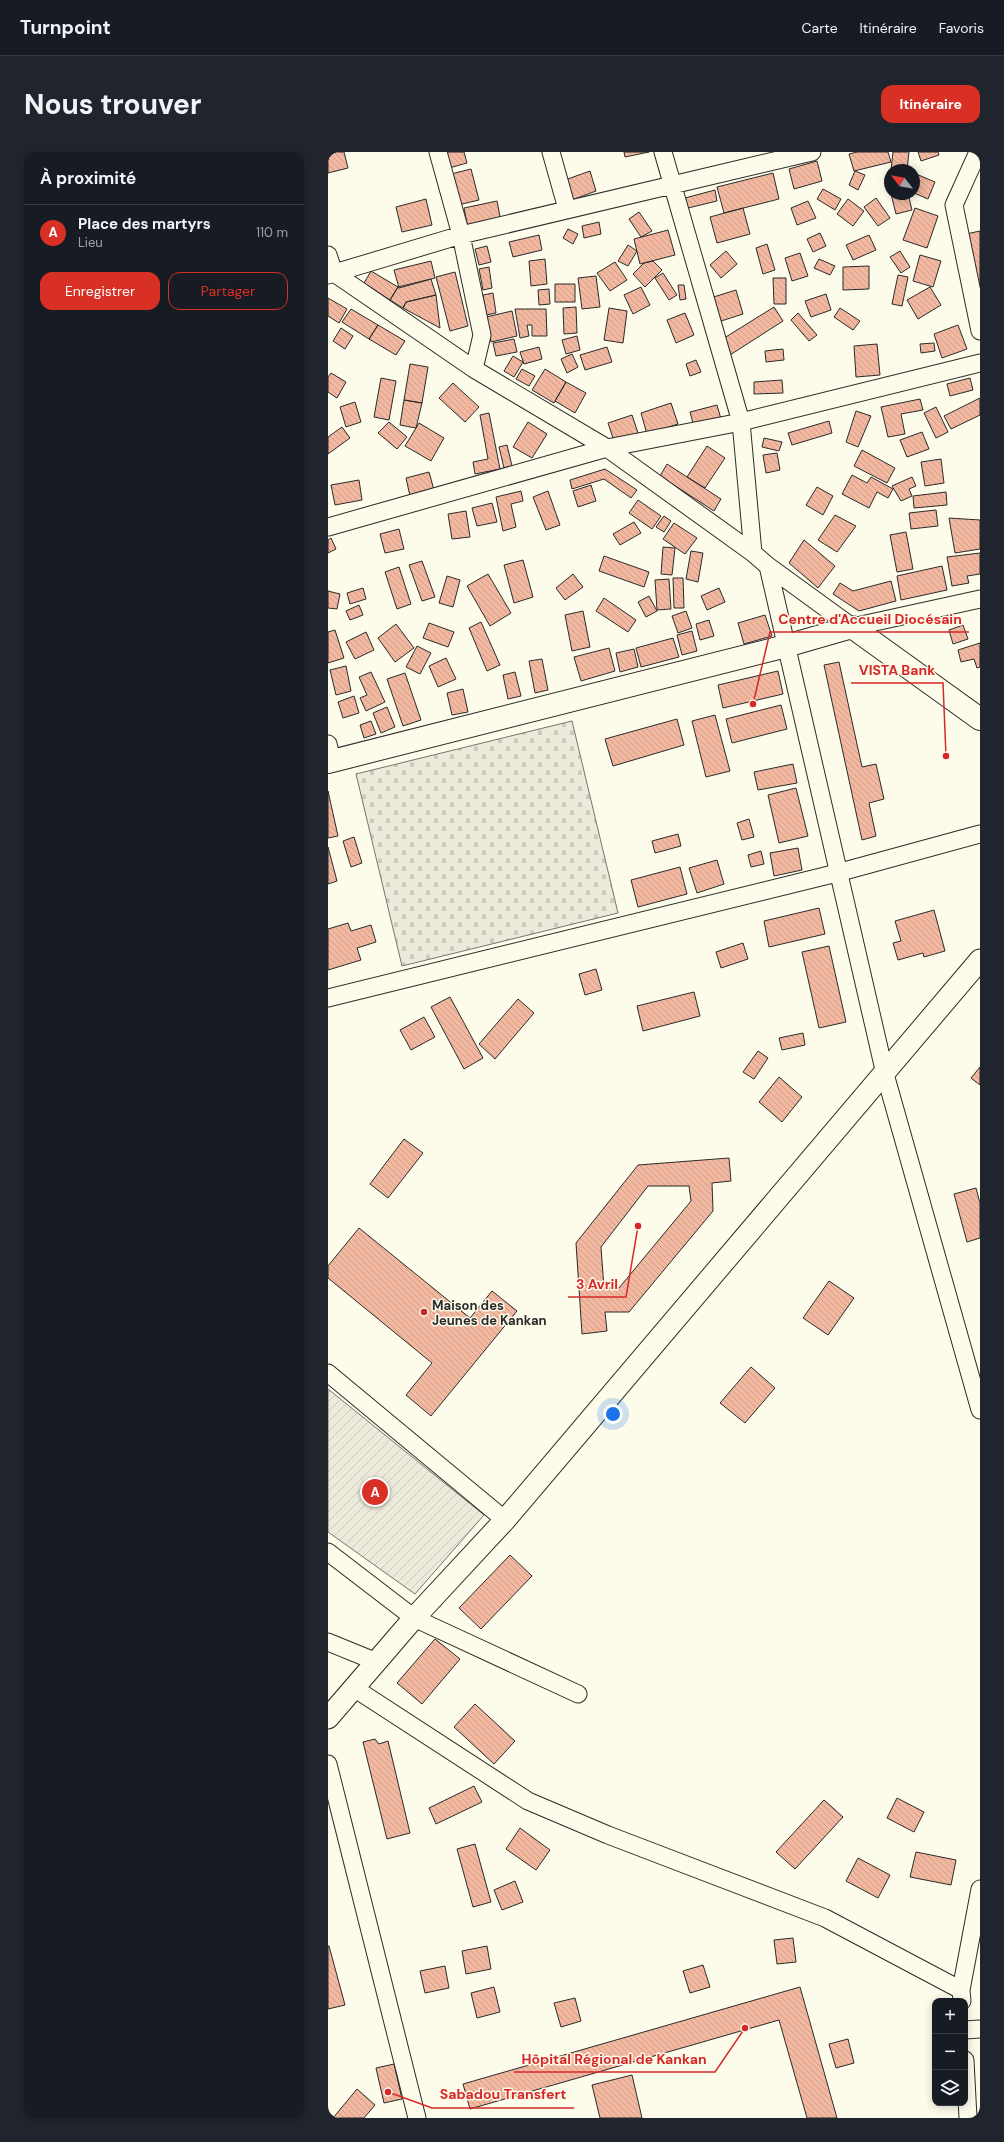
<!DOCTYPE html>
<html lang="fr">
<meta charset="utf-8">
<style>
:root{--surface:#171b24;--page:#20242c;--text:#f1f3f6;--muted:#9ea1a6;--line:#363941;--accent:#d93025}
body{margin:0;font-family:"DM Sans",sans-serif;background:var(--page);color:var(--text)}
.controls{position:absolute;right:12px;bottom:12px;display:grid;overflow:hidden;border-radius:8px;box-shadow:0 2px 10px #0003}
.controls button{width:36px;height:36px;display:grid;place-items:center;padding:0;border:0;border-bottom:1px solid var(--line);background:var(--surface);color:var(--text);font:20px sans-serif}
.compass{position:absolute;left:556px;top:12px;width:36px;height:36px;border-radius:50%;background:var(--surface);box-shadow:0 2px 10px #0003;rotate:301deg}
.you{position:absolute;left:285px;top:1262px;width:14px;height:14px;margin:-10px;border:3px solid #fff;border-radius:50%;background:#1a73e8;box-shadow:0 0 0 6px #1a73e833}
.badge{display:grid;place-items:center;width:26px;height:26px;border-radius:50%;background:var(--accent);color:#fff;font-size:13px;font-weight:700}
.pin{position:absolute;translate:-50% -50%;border:2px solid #fff;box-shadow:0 1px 4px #0006}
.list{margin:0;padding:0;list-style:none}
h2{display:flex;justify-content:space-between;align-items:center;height:52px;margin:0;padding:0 16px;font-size:17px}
h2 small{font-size:13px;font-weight:400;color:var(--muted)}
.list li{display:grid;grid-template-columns:26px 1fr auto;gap:12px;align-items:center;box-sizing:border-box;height:56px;padding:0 16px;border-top:1px solid var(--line)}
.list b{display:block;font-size:15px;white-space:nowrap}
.list p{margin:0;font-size:13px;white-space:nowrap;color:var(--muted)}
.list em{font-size:13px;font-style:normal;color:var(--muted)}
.actions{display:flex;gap:8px;padding:12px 16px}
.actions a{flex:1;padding:9px 0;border:1px solid var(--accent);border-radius:12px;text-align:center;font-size:14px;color:var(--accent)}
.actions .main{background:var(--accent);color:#fff}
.icon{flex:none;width:22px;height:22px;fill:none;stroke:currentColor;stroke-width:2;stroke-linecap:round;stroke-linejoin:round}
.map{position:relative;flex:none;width:652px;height:1966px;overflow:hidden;border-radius:12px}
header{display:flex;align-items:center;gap:24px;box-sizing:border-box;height:56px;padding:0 20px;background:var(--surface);border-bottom:1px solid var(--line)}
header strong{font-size:19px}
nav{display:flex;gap:22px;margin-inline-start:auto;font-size:14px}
.intro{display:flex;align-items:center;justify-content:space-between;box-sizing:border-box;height:96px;padding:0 24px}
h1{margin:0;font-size:28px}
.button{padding:10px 18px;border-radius:12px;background:var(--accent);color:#fff;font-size:14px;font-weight:700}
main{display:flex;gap:24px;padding:0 24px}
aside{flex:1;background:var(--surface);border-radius:12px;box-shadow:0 2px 10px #0003}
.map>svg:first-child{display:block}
</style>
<header>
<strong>Turnpoint</strong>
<nav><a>Carte</a><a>Itinéraire</a><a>Favoris</a></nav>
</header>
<div class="intro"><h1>Nous trouver</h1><a class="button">Itinéraire</a></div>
<main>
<aside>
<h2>À proximité<small></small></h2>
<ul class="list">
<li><span class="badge">A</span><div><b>Place des martyrs</b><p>Lieu</p></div><em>110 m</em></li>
</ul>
<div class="actions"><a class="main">Enregistrer</a><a>Partager</a></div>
</aside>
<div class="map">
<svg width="652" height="1966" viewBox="0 0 652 1966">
<defs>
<pattern id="cemetery-stones" width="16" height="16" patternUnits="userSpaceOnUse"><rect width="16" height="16" fill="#ecebdb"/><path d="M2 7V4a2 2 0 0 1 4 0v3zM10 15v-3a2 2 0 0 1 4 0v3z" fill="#cbcabc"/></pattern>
<pattern id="garden-furrows" width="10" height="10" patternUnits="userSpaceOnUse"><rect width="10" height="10" fill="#ecebdb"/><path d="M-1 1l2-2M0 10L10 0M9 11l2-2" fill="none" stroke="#cbcabc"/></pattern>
<pattern id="building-back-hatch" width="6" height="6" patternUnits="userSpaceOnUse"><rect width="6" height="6" fill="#f2b8a0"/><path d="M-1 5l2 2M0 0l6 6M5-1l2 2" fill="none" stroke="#d09e8a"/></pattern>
</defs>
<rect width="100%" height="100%" fill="#fdfbea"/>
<path fill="url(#cemetery-stones)" stroke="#74746e" d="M244 569 290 761 74 814 28 622Z"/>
<path fill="url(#garden-furrows)" stroke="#74746e" d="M0 1237 156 1363 87 1442 0 1380Z"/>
<path fill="url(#building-back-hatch)" stroke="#2b2b2b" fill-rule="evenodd" d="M0 0H16L20 16 0 21Z
M117 0H136L139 11 121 16Z
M296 0H321L297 5Z
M529 0H560L563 10 526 19 521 2Z
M565 0H581L579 18H563Z
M590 0H610L611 3 593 9Z
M489 9 494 29 466 37 461 17Z
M143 17 151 48 130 53 123 22Z
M262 19 268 39 244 48 237 28Z
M527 19 537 23 530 38 521 33Z
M445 21 451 47 396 61 389 35Z
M588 22 607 30 600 47 586 41V26Z
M495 37 513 47 507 58 489 47Z
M387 38 389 49 360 56 357 46Z
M563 42H580L584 58 568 62Z
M548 46 562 66 550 74 536 55Z
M98 47 104 73 74 80 68 55Z
M520 47 536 59 525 74 509 62Z
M169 49 173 70 140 77 136 56Z
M480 49 488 66 469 73 463 56Z
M415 56 422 82 389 91 382 65Z
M587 56 610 64 599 96 575 88Z
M311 60 324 79 313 85 301 67Z
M271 70 273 82 256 86 254 74Z
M240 77 250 82 245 92 235 86Z
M340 78 347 103 312 112 306 87Z
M652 79V139L638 82Z
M492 81 498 94 485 100 479 87Z
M211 83 214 98 185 105 181 90Z
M541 83 548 98 525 108 518 93Z
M439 92 447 118 435 122 428 96Z
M300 93 309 99 300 114 290 109Z
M159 94 163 110 151 113 147 97Z
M398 99 409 112 393 126 382 113Z
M572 99 582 115 573 121 562 105Z
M472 101 480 124 464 129 457 106Z
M592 103 613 109 605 135 585 129Z
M217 107 219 132 203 134 201 109Z
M491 107 507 114 502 123 486 116Z
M103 109 107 126 71 136 66 118Z
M325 109 334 118 317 135 305 122 316 111Z
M287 110 299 128 282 139 269 121Z
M541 114V137L515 138V115Z
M161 115 164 136 155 138 151 117Z
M43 119 70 135 62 148 36 131Z
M127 120 140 174 122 179 108 125Z
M335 121 349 143 341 148 327 126Z
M570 123 580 125 574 154 564 152Z
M268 124 272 155 254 157 250 126Z
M445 126H458V152H446Z
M103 127 108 143 78 150 75 156 62 148 70 135Z
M227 132H247V150H227Z
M350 133H356L358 147 352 148Z
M313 135 322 153 305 162 296 143Z
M602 135 613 153 590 167 579 148Z
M221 137 222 152 211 153 210 138Z
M408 138 415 162 387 171 379 147Z
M165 141 168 161 158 163 155 143Z
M498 142 503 158 483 165 477 149Z
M108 143 112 176 75 156 78 150Z
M0 146 19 157 11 171 0 164Z
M248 155 249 181 236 182 235 156Z
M446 155 455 169 402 203 393 188Z
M281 156 299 159 295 191 276 188Z
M512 156 532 169 525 178 506 165Z
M23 157 50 173 41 187 14 170Z
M187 157H218L219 184H204V173H199L201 184 192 186Z
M184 159 189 184 163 190 158 165Z
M357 161 366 183 348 191 339 168Z
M470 161 489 183 481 189 463 168Z
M50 173 77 189 68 203 41 187Z
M630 173 639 197 614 206 606 182Z
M13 176 25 184 17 197 5 189Z
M249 184 252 198 238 202 234 188Z
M186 187 189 200 168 204 165 191Z
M606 191 607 199 593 201 592 192Z
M549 192 552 223 528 225 526 194Z
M211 195 214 207 196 212 192 200Z
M279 195 284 210 257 218 252 203Z
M455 197 456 208 438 210 437 199Z
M244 202 250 215 239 221 233 207Z
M185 204 195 210 186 225 176 219Z
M368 208 373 220 362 224 358 212Z
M82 212 100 215 94 251 76 248Z
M194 217 207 224 201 234 188 227Z
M217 217 238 230 226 251 204 238Z
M3 221 18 230 9 246 0 240V225Z
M53 226 68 229 61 268 46 265Z
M642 226 645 238 622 244 619 232Z
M454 228 455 241 426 242V230Z
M238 230 258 241 247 261 227 249Z
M125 231 151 255 137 270 111 246Z
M652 246V263L623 277 616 264Z
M592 247 595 258 573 262 577 282 560 285 553 255Z
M76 248 94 251 88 276 72 273Z
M27 250 33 270 18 275 12 255Z
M343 251 350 272 319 282 313 261Z
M389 253 393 267 366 275 362 260Z
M608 255 620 280 608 286 596 261Z
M528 259 543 264 530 295 518 290Z
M161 261 172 317 147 322 145 310 160 307 152 263Z
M304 263 310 281 286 289 280 271Z
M501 269 504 281 464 293 460 281Z
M61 270 79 285 69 297 50 281Z
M200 270 219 282 204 306 185 295Z
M91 271 116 286 103 309 77 294Z
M14 275 22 286 0 302V285Z
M594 280 601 297 579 305 572 288Z
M436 286 454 290 451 299 434 295Z
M179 293 184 314 176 316 171 295Z
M379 294 397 306 377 336 359 325Z
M534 298 567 316 559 331 526 314Z
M449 301 452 318 438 321 435 303Z
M613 307 616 331 597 334 593 310Z
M339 312 393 347 386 359 332 324Z
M277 317 309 338 303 346 276 327 244 337 242 328Z
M101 320 106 338 82 344 78 326Z
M524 323 539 331 543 325 565 337 560 346 549 340 541 356 514 342Z
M584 325 588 334 581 337 584 344 573 349 564 334Z
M31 328 34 348 7 353 3 333Z
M263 333 268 349 250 355 245 339Z
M489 335 505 344 495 363 478 353Z
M193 339 195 349 183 352 188 375 175 379 168 345Z
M220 339 232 373 218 378 205 345Z
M618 340 619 353 586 356 585 344Z
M310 348 333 364 324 377 301 361Z
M164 351 169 370 149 374 144 356Z
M608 358 610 374 583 377 581 361Z
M138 359 142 385 124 387 120 362Z
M507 363 528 374 509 400 490 388Z
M336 364 343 369 336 380 328 375Z
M621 366 652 368V397L627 401Z
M306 370 313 381 292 393 285 382Z
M346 371 369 386 357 402 335 387Z
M71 377 76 397 57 401 52 382Z
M578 380 585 417 569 420 562 383Z
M3 386 8 397 0 401V388Z
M476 388 507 414 490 436 461 411Z
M335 395 347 396 344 423 333 422Z
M363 399 375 401 370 430 358 427Z
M652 401V422L639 424 641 431 624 434 619 405Z
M276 404 321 420 316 435 271 419Z
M195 408 205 445 186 451 176 413Z
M94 409 107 445 94 449 81 413Z
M614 414 619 438 573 448 569 424Z
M71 415 83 452 69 457 57 420Z
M160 422 183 461 162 474 139 434Z
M245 422 255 435 237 448 228 436Z
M119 424 132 428 125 455 111 451Z
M345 426H355L356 456H346Z
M341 427 343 457 329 458 327 428Z
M563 429 568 449 531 459 505 442 512 431 525 439Z
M35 436 38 447 22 452 19 441Z
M391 436 397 450 379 458 373 444Z
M0 439 12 442 9 457 0 456Z
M321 444 329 459 318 465 310 450Z
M276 446 308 468 300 480 268 459Z
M31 453 35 463 22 468 18 459Z
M255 459 262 495 244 499 237 463Z
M358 459 364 476 350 481 344 464Z
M437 463 444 484 416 492 410 471Z
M381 468 386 484 372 488 368 472Z
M153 470 172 513 159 519 141 476Z
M101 471 126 480 120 495 95 486Z
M68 472 86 496 67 510 50 486Z
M635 473 640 487 625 492 621 478Z
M7 478 16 506 0 511V480Z
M364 479 369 499 354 503 349 483Z
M38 480 46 498 27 507 18 490Z
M345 486 351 505 313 515 308 496Z
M652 491V515L649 516 646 507 633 510 630 498Z
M89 494 103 501 92 522 78 515Z
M281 496 287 519 253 529 246 505Z
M306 497 310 515 292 520 288 501Z
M118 506 128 527 110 535 101 514Z
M214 507 220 538 207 541 201 509Z
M511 510 534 615 548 612 556 647 541 651 548 684 534 688 496 513Z
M18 514 23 539 8 543 2 518Z
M450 519 455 542 395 556 390 533Z
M43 520 57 550 38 559 32 546 39 543 31 525Z
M187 520 193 544 180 547 175 523Z
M77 521 93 568 75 574 59 527Z
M135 537 140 560 124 563 119 541Z
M26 544 31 561 15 566 10 550Z
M453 553 459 577 404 591 398 567Z
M59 555 67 575 53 581 45 561Z
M387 563 402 619 378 625 364 569Z
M349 567 356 593 285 614 277 587Z
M43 569 48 582 36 586 32 573Z
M465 612 469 631 430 638 426 620Z
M468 636 480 684 451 691 440 643Z
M0 639 10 684 0 686Z
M421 667 426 685 414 688 409 671Z
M350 682 353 694 327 701 324 689Z
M26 685 34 711 23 715 15 689Z
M0 695 9 729 0 732Z
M470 696 474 718 446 724 442 701Z
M433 699 436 712 423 715 420 703Z
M389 708 396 732 369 741 361 716Z
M352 715 359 742 310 755 303 728Z
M491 756 497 782 441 795 436 769Z
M606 758 617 799 596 805 595 801 570 808 565 791 573 789 567 769Z
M20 771 23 779 43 773 48 790 29 796 33 808 0 818V777Z
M415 791 420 807 393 816 388 800Z
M501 794 518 870 491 876 474 800Z
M268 817 274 838 257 843 251 822Z
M366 840 372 864 315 879 309 854Z
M122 845 155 906 136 917 103 855Z
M190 847 206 861 167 907 151 892Z
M96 865 107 885 83 898 72 878Z
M475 881 477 893 454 898 451 886Z
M430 899 440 906 426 927 415 920Z
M652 915V933L643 926Z
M451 925 474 945 454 970 431 950Z
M76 987 95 1001 60 1046 42 1032Z
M401 1006 403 1029 384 1031 385 1059 301 1160H277L279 1179 254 1182 248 1091 310 1013ZM320 1034H361L363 1049 291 1136H276L273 1095Z
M648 1036 652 1051V1086L639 1090 626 1042Z
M31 1076 142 1166 164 1139 189 1159 103 1264 78 1243 104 1211 0 1126V1114Z
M501 1129 526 1146 500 1183 475 1166Z
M423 1215 447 1236 417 1271 392 1251Z
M182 1403 204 1424 153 1477 131 1456Z
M107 1487 132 1507 94 1552 69 1531Z
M147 1552 187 1589 166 1612 126 1575Z
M47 1587 51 1592 60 1589 82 1681 59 1687 35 1590Z
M146 1634 154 1650 108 1672 101 1656Z
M569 1646 596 1660 586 1680 559 1666Z
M496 1648 515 1665 467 1717 448 1700Z
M192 1676 222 1698 208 1718 178 1697Z
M147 1692 163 1750 145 1755 129 1697Z
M588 1700 628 1708 623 1733 582 1725Z
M530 1706 562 1723 550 1746 518 1729Z
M187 1729 195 1750 174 1758 166 1738Z
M465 1786 468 1810 449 1812 446 1788Z
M0 1794H1L17 1853 0 1857Z
M159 1794 163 1817 138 1822 134 1799Z
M375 1813 382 1835 362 1841 355 1819Z
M117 1814 121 1836 97 1841 92 1819Z
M166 1835 172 1860 149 1866 143 1841Z
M472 1835 509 1966H479L451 1868 142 1957 135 1932Z
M247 1846 253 1869 233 1875 226 1851Z
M520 1887 526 1911 508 1916 501 1892Z
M66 1912 74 1947 56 1951 48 1916Z
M304 1923 314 1966H272L264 1933Z
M29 1937 47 1953 36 1966H5Z"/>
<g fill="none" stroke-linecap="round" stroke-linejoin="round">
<defs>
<path id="minor" d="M110 0 133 83 154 183 146 217
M223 0 239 57
M335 0 413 270 425 401
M650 0 626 53 652 179
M0 103 6 121 146 217 279 296 425 401 440 414 524 475 652 447
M0 123 133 83 484 0
M0 375 279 296 413 270 652 211
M440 414 557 922 652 1258
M0 592 4 609
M0 846 509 721 652 682
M0 1221 177 1368
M0 1400 86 1466 250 1542
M0 1490 49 1510
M26 1536 200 1649 280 1683 497 1766 633 1838
M0 1612 89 1966
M634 1849 633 1838 652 1737
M637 1878 652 1877
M637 1908 640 1966"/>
<path id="major" d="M0 1566 86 1466 177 1368 652 808"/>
<path id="highway" d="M0 610 458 494 524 475 652 567"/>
</defs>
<use href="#minor" stroke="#2b2b2b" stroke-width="19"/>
<use href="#major" stroke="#2b2b2b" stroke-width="23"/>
<use href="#highway" stroke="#2b2b2b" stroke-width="24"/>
<use href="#minor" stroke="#fdfbea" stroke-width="17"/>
<use href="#major" stroke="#fdfbea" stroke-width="21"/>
<use href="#highway" stroke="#fdfbea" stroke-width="22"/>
</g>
<circle fill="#c62828" stroke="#fdfbea" stroke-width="1.5" cx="96" cy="1160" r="4"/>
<g text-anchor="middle" stroke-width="3" stroke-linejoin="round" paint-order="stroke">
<g font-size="13" font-weight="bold" fill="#2b2b2b" stroke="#fdfbea" text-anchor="start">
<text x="104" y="1158">Maison des<tspan x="104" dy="15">Jeunes de Kankan</tspan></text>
</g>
</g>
<path fill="none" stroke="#d62828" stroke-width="1.5" d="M425 552L442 480H641M618 604L615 531H523M310 1074L298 1145H240M417 1876L387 1920H186M60 1940L104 1956H246"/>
<g fill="#d62828" stroke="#fdfbea" stroke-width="1.5">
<circle cx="425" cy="552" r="4"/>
<circle cx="618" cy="604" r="4"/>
<circle cx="310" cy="1074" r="4"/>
<circle cx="417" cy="1876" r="4"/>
<circle cx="60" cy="1940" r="4"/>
</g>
<g font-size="14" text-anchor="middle" font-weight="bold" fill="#d62828" stroke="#fdfbea" stroke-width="3" stroke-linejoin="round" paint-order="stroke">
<text x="542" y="472">Centre d'Accueil Diocésain</text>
<text x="569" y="523">VISTA Bank</text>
<text x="269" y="1137">3 Avril</text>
<text x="286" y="1912">Hôpital Régional de Kankan</text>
<text x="175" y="1947">Sabadou Transfert</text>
</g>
</svg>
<div class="controls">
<button>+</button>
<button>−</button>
<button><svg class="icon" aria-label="layers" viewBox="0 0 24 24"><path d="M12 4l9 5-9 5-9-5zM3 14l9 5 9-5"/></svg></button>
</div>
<svg class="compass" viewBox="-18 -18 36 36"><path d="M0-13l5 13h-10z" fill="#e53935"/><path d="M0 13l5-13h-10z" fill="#9ea1a6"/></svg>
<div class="you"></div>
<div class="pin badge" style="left:47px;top:1340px">A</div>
</div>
</main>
